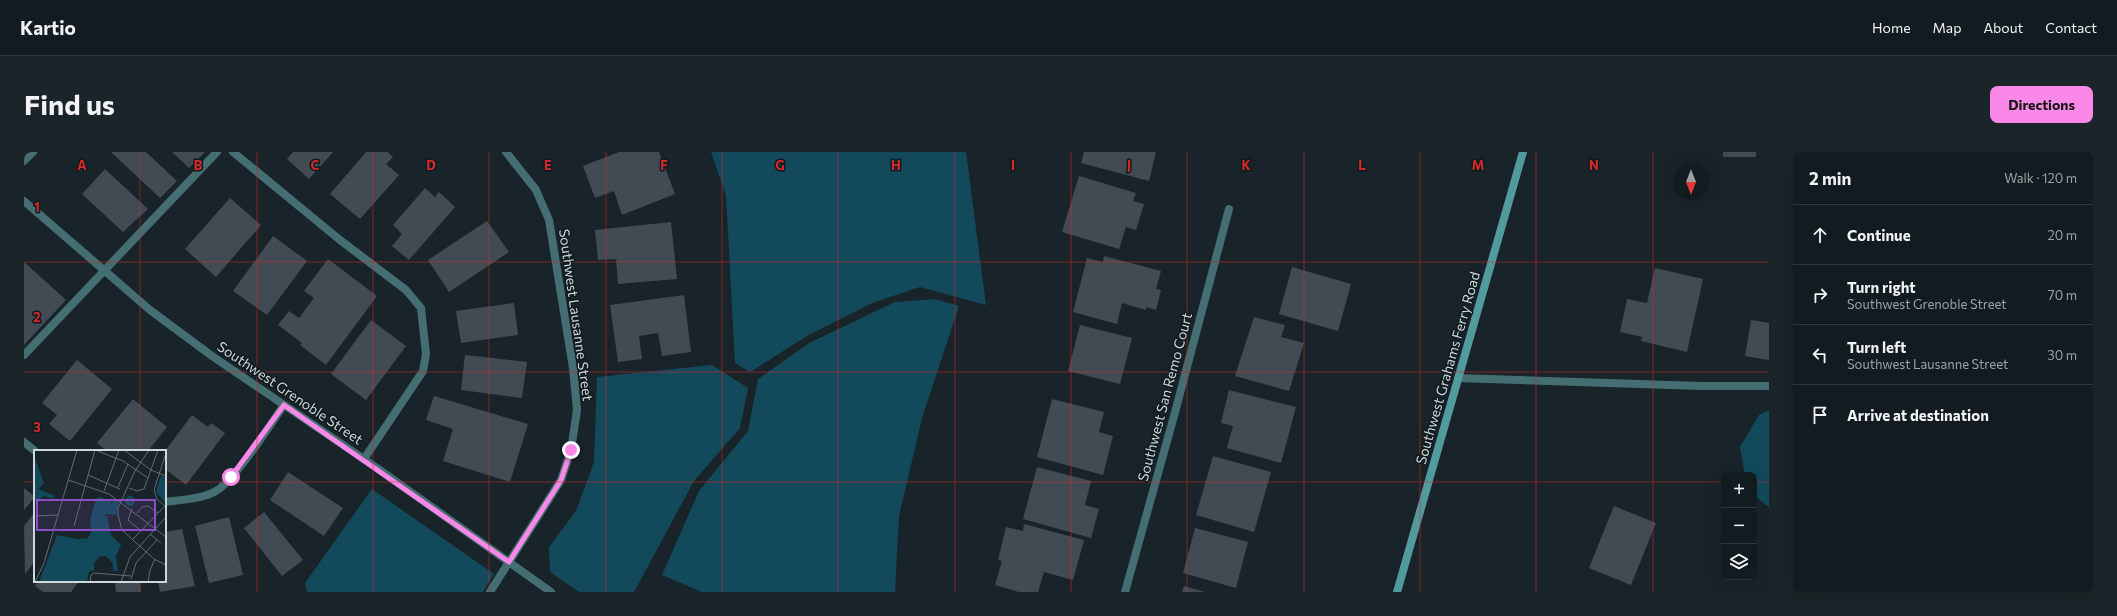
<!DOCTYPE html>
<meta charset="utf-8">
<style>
:root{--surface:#121b1f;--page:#1b2428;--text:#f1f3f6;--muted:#9ca1a4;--line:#31393d;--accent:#f988e9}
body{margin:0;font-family:Commissioner,sans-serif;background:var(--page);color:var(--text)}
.controls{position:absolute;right:12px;bottom:12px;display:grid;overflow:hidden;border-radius:8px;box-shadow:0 4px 16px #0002}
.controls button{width:36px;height:36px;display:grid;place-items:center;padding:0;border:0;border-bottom:1px solid var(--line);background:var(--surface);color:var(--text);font:20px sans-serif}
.compass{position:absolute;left:1649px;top:12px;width:36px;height:36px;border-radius:50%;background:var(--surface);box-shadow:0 4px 16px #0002;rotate:180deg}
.stop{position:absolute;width:12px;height:12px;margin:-9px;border:3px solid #f988e9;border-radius:50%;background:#fff}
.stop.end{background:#f988e9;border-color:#fff;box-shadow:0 1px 4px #0008}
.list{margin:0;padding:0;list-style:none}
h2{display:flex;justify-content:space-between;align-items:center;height:52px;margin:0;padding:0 16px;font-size:17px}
h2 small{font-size:13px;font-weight:400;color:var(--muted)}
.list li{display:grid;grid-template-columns:26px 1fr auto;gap:12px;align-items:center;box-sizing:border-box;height:60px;padding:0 16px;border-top:1px solid var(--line)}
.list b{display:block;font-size:15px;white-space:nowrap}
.list p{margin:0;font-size:13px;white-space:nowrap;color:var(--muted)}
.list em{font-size:13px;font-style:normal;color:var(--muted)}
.icon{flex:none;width:22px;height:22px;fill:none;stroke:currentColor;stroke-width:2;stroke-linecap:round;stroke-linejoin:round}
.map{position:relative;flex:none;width:1745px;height:440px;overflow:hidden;border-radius:8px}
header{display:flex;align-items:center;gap:24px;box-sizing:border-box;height:56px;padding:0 20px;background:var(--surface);border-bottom:1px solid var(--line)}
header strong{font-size:19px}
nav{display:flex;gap:22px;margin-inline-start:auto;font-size:14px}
.intro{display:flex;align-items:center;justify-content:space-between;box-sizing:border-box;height:96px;padding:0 24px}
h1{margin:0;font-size:28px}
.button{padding:10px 18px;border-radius:8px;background:var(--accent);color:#111;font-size:14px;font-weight:700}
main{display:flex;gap:24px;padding:0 24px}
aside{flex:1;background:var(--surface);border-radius:8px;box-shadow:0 4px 16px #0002}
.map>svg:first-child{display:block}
</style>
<header>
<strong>Kartio</strong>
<nav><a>Home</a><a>Map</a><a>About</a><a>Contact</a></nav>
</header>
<div class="intro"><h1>Find us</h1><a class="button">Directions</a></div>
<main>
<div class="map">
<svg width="1745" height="440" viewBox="0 0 1745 440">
<rect width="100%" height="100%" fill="#182429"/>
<path fill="#124a5b" d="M687 0H942L962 153 896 135 848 151 783 184 726 220 711 211 702 43Z
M911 147 935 154 898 266 875 364 871 440H678L638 423 675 339 724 279 734 227 785 191 871 150Z
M688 213 724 236 716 276 670 329 610 440H555L526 420 525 395 552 359 570 310 573 225Z
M1745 258V355L1730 344V323H1721L1716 295 1735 263Z
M348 337 470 422 459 440H283L281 431Z"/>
<path fill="#424b54" d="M87 0H122L153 29 136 46Z
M148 0H181L165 16Z
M269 0H309L285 27 263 7Z
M342 0H364L369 5 362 12 375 23 336 67 306 42Z
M595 0H635L651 42 598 63 590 39 571 46 559 14Z
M1060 0H1132L1125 29 1057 11Z
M1699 0H1732V5H1699Z
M81 17 124 57 99 80 58 42Z
M1055 24 1112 41 1109 49 1120 52 1112 78 1102 75 1095 97 1038 80Z
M401 36 411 45 415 40 431 55 385 108 368 94 378 82 369 73Z
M206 46 237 73 192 125 161 97Z
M463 69 485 100 425 140 404 108Z
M647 70 653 127 594 132 592 107 574 108 571 78Z
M249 84 283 109 243 163 209 139Z
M1080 104 1137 119 1132 137 1137 138 1132 158 1122 155V158L1098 151 1093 172 1049 160 1063 106 1079 110Z
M304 107 353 144 302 213 276 193 278 191 254 173 265 159 275 166 290 146 280 139Z
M0 110 42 148 0 193Z
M1268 115 1327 132 1314 179 1255 162Z
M1631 116 1679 127 1663 200 1617 189 1618 185 1596 180 1603 147 1623 151Z
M660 143 667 200 638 204 634 181 615 184 618 207 594 210 586 153Z
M490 151 494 183 437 191 432 159Z
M1230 165 1261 173 1257 185 1280 191 1265 239 1211 224Z
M347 168 382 194 342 248 307 222Z
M1727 168 1745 171V208L1721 204Z
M1056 173 1108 186 1096 232 1044 219Z
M441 203 503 210 498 246 437 238Z
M53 208 88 237 46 289 25 272 33 263 18 251Z
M1205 238 1272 255 1257 311 1203 296 1209 274 1197 271Z
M410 244 504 272 486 330 419 309 429 277 402 268Z
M109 247 143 275 124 299H83L73 291Z
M1028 247 1080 260 1075 280 1089 284 1079 323 1013 305Z
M168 263 184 275 187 271 201 281 162 333 141 317V299Z
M1189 304 1247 320 1230 380 1172 363Z
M1013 315 1067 329 1061 353 1075 357 1067 386 999 367Z
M264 320 319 356 300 384 246 348Z
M0 336 11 345 0 358Z
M1590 354 1632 371 1607 433 1565 416Z
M11 360V409L1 422 0 374Z
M240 360 279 408 258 424 220 376Z
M205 365 219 423 185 431 171 374Z
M1000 372 1060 388 1049 428 1020 420 1014 440H995L971 433 978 409 974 408 982 375 999 379Z
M1171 376 1224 390 1212 436 1159 421Z
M158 377 171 434 136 440 134 429H141V380Z
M14 429H55L47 440H19L11 434Z
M91 429H116L117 440H92Z
M1160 434 1181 440H1158Z"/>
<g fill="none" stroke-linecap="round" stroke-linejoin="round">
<path stroke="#446e72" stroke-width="8" d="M209 0 316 88 382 138 397 156 402 202 399 219 340 307
M0 203 193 0
M1434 226 1677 234H1745
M0 290 11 299
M141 350C157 348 178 347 192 339 212 327 245 274 260 253"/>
<path stroke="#446e72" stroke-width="8" d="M0 9 9 0
M0 49 126 158 188 204 353 316 527 440
M466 440 537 328 547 298 553 258 549 216 525 68 512 38 482 0
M1101 440 1150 264 1205 57"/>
<path stroke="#539a9f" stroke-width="8" d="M1373 440 1499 0"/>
</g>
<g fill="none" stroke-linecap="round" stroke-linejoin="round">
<path stroke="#f988e9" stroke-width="5" d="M207 325 260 253 485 410 537 328 547 298"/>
</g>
<path fill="none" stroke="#d62828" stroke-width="1" stroke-opacity="0.55" d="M116 0V299M233 0V440M349 0V440M465 0V440M582 0V440M698 0V440M814 0V440M931 0V440M1047 0V440M1163 0V440M1280 0V440M1396 0V440M1512 0V440M1629 0V440M0 110H1745M0 220H1745M0 330H11M141 330H1700M1730 330H1745M116 429V440"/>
<g text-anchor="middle" stroke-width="3" stroke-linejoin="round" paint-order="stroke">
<g font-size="14" fill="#d0d8db" stroke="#0f1b1f">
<text transform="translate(552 163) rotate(82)" y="5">Southwest Lausanne Street</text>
<text transform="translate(1424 216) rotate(-74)" y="5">Southwest Grahams Ferry Road</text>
<text transform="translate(266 241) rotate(34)" y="5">Southwest Grenoble Street</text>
<text transform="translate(1141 245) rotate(-75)" y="5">Southwest San Remo Court</text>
</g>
</g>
<g transform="translate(10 298)">
<rect width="132" height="132" fill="#182429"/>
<path d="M0 6 10 33 4 39 19 45 20 49 10 46 0 52ZM127 26 132 27V54L122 42ZM91 51a5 5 0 1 1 10 0a5 5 0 1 1-10 0ZM66 47 78 52 73 60 81 49 85 52 82 65 72 64 70 66H73L77 85 87 95 82 106 84 121H79V114L72 106 65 107 60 113V120L55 122 53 132H5L23 85 44 89 54 88 57 82 56 70 62 49Z" fill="#124a5b"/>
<path fill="none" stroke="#626c70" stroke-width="1" d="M61 0 89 11 114 28M90 0 117 20 132 26M115 0 101 21 84 58V65L88 80 120 109 132 115M132 3 120 40 123 49 132 57M54 25 86 39M34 30 75 44 132 87M84 37 94 14M95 38 103 41 110 39 124 0M70 41 85 0M98 59 94 70 107 81M103 63 108 57 114 56 124 63M0 66 24 65M40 76 61 0M116 84 127 93M99 89 131 56M97 129 102 113 123 90M1 132 10 113 43 0M56 132 57 125 60 123 97 126M87 132 96 107 132 67M114 132 116 120 121 109"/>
<path fill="#8c4ec5" fill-opacity="0.15" stroke="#8c4ec5" stroke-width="2" d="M3 50H121V80H3Z"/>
<rect width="132" height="132" fill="none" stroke="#d0d8db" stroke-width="2"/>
</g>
<g font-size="13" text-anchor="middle" font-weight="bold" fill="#d62828" stroke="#0f1b1f" stroke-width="3" stroke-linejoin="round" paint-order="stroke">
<text x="58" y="18">A</text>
<text x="174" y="18">B</text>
<text x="291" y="18">C</text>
<text x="407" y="18">D</text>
<text x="524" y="18">E</text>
<text x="640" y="18">F</text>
<text x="756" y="18">G</text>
<text x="872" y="18">H</text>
<text x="989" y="18">I</text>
<text x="1105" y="18">J</text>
<text x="1222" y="18">K</text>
<text x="1338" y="18">L</text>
<text x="1454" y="18">M</text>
<text x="1570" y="18">N</text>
<text x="13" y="60">1</text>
<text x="13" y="170">2</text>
<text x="13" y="280">3</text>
</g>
</svg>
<div class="controls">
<button>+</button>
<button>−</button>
<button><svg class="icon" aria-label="layers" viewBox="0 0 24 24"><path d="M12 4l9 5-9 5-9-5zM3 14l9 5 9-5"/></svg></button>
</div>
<svg class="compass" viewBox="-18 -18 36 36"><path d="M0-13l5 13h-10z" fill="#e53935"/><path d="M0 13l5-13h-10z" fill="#9ca1a4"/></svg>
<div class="stop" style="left:207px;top:325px"></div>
<div class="stop end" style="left:547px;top:298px"></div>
</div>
<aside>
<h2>2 min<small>Walk · 120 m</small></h2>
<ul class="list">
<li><svg class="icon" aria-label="ahead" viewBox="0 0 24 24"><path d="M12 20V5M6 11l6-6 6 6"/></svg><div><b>Continue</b></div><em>20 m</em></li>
<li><svg class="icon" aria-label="right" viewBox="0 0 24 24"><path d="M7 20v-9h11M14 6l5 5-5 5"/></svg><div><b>Turn right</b><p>Southwest Grenoble Street</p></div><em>70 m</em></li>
<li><svg class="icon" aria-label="left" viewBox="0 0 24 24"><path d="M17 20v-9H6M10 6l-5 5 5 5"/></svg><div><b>Turn left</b><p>Southwest Lausanne Street</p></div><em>30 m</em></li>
<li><svg class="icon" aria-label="arrive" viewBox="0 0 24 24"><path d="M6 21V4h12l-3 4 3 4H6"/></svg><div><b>Arrive at destination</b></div></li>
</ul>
</aside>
</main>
